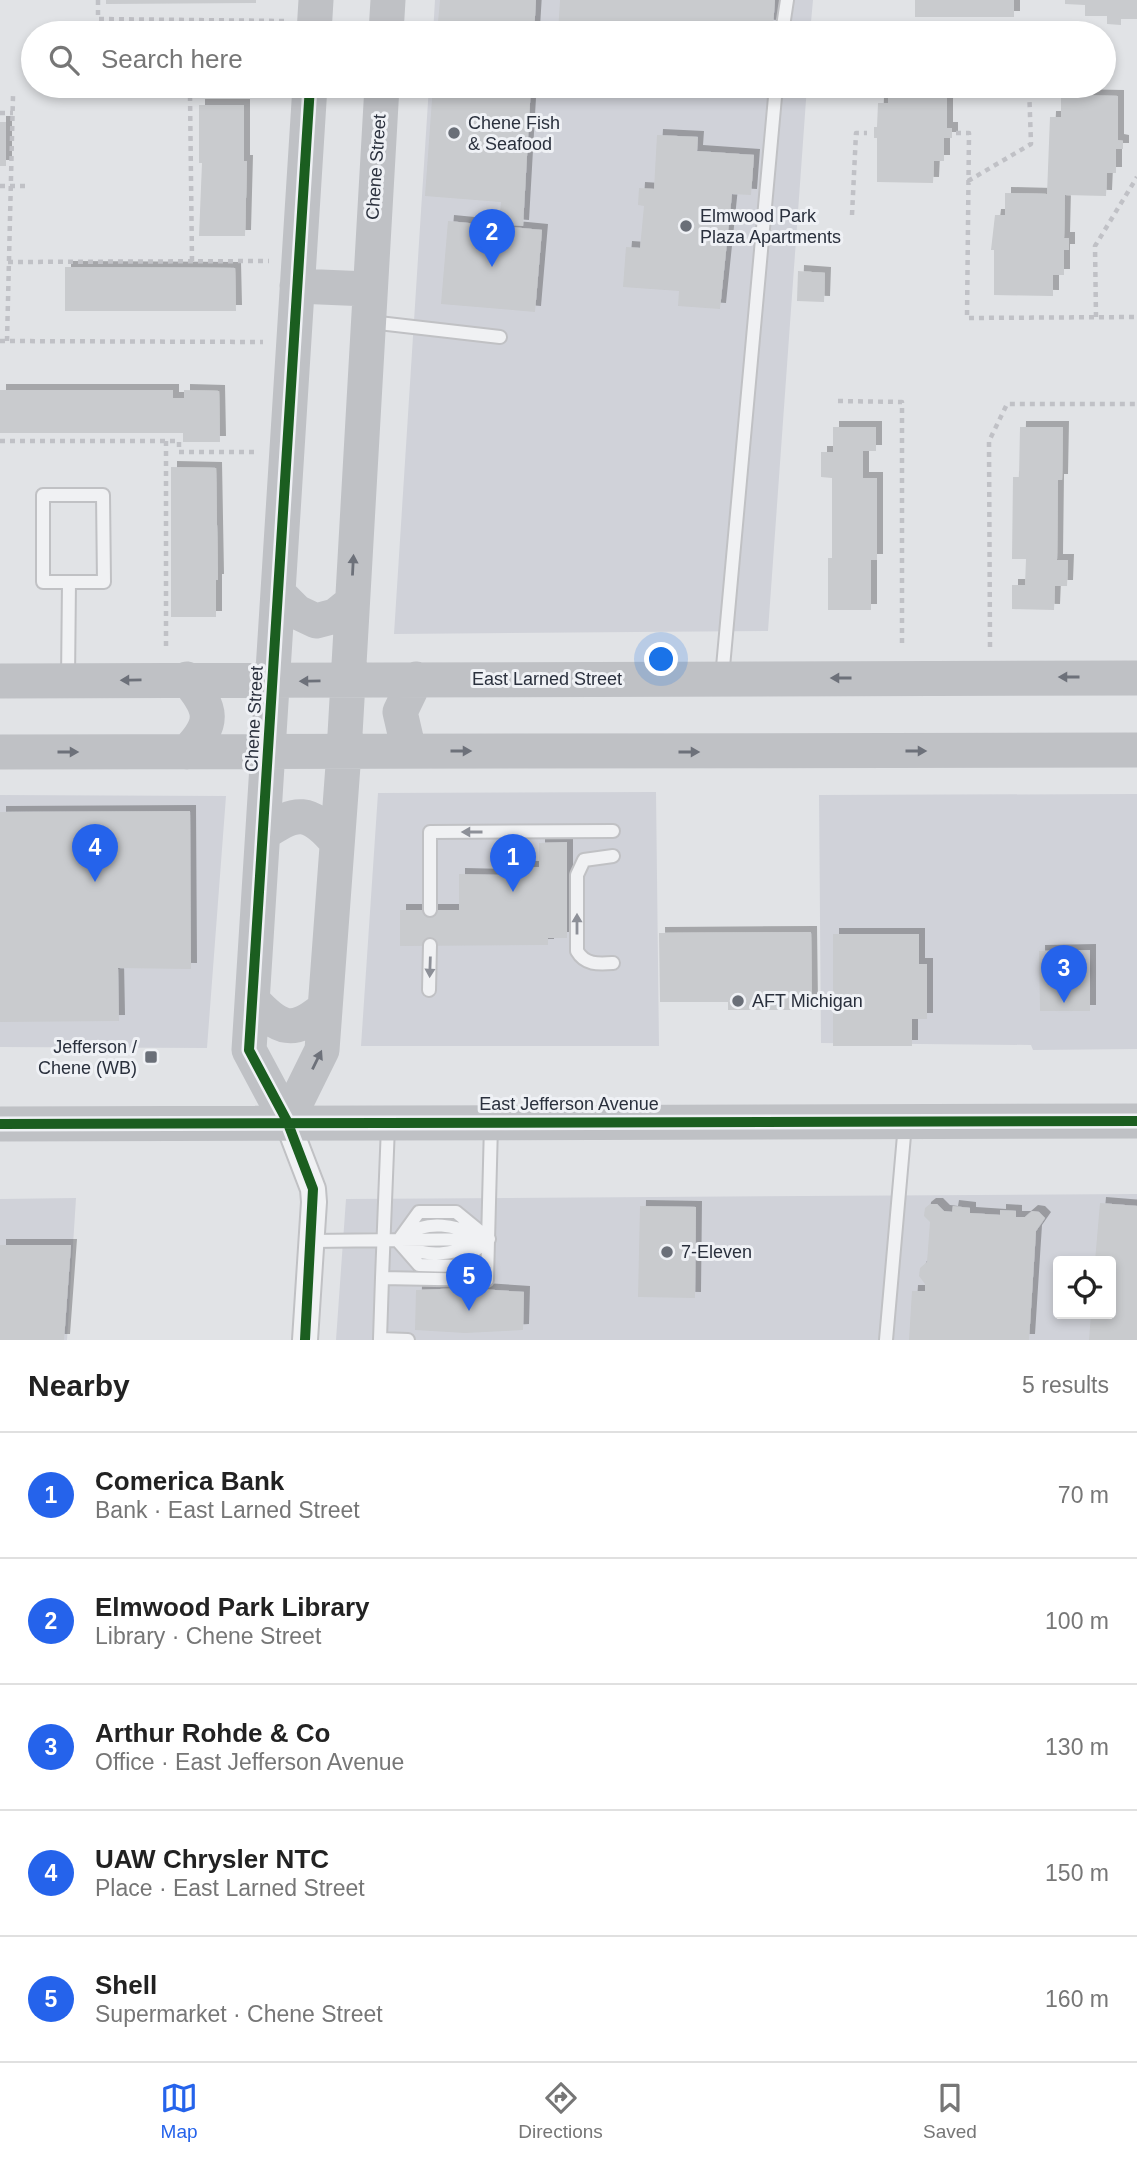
<!DOCTYPE html>
<meta charset="utf-8">
<style>
:root{--surface:#fff;--page:#f6f6f6;--text:#222;--muted:#767676;--line:#e0e0e0;--accent:#2563eb}
body{margin:0;font-family:Arial,sans-serif;background:var(--page);color:var(--text)}
.controls{position:absolute;right:21px;bottom:21px;display:grid;overflow:hidden;border-radius:7px;box-shadow:0 4px 10px #0003}
.controls button{width:63px;height:63px;display:grid;place-items:center;padding:0;border:0;border-bottom:2px solid var(--line);background:var(--surface);color:var(--text);font:35px sans-serif}
.you{position:absolute;left:662px;top:660px;width:24px;height:24px;margin:-18px;border:5px solid #fff;border-radius:50%;background:#1a73e8;box-shadow:0 0 0 10px #1a73e833}
.badge{display:grid;place-items:center;width:46px;height:46px;border-radius:50%;background:var(--accent);color:#fff;font-size:23px;font-weight:700}
.pin{position:absolute;translate:-50% -58px;filter:drop-shadow(0 2px 4px #0008)}
.pin::after{content:'';position:absolute;top:37px;width:24px;height:21px;background:inherit;clip-path:polygon(0 0,100% 0,50% 100%)}
.list{margin:0;padding:0;list-style:none}
h2{display:flex;justify-content:space-between;align-items:center;height:91px;margin:0;padding:0 28px;font-size:30px}
h2 small{font-size:23px;font-weight:400;color:var(--muted)}
.list li{display:grid;grid-template-columns:46px 1fr auto;gap:21px;align-items:center;box-sizing:border-box;height:126px;padding:0 28px;border-top:2px solid var(--line)}
.list b{display:block;font-size:26px;white-space:nowrap}
.list p{margin:0;font-size:23px;white-space:nowrap;color:var(--muted)}
.list em{font-size:23px;font-style:normal;color:var(--muted)}
.icon{flex:none;width:38px;height:38px;fill:none;stroke:currentColor;stroke-width:2;stroke-linecap:round;stroke-linejoin:round}
.map{position:relative;flex:none;width:1137px;height:1340px;overflow:hidden}
.search{position:absolute;background:var(--surface);box-shadow:0 4px 10px #0003;left:21px;right:21px;top:21px;height:77px;display:flex;align-items:center;gap:18px;box-sizing:border-box;padding:0 24px;border-radius:38px;color:var(--muted);font-size:26px}
.sheet{height:721px;background:var(--surface)}
nav{display:flex;justify-content:space-around;align-items:center;box-sizing:border-box;height:98px;border-top:2px solid var(--line);background:var(--surface);font-size:19px;color:var(--muted)}
nav a{display:grid;justify-items:center;gap:4px}
nav .on{color:var(--accent)}
.map>svg:first-child{display:block}
</style>
<div class="map">
<svg width="1137" height="1340" viewBox="0 0 1137 1340">
<defs>
<filter id="shadow"><feDropShadow dx="6" dy="-6" stdDeviation="0" flood-color="#0004"/></filter>
</defs>
<rect width="100%" height="100%" fill="#e1e3e6"/>
<path fill="#d0d2d9" fill-rule="evenodd" d="M435 0H813L810 33H433Z
M429 86H807L768 631 394 634Z
M656 792 659 1046H361L378 793Z
M1137 794V1049L1033 1050 1031 1045 821 1043 819 795Z
M0 795 226 796 207 1048 0 1047Z
M1137 1194V1340H336L346 1199ZM1058 1261H1111V1314H1058Z
M76 1198 67 1340H0V1199Z"/>
<path fill="#c9cbce" filter="url(#shadow)" d="M106 0H256V3L106 4Z
M440 0H536L534 33H437Z
M560 0H775L773 26 750 25V33H558Z
M915 0H1014V17H915Z
M1065 0H1137V19H1121V25L1107 24V16H1085V5L1065 4Z
M433 86H531L523 226 499 224 501 202 425 196Z
M698 86H747V91Z
M888 86H947V128H952V138H944V161H934L933 183 877 182V138H874V127H877L878 103H888Z
M1061 95 1118 96V140L1123 141V149H1116V173H1107L1106 196 1065 195 1064 238H1069V250H1064V275H1053V296L994 295V250H991L995 215H1005V193L1047 194 1050 117H1061Z
M199 105H244V161H247L245 236H199L202 163H199Z
M0 122H6V166H0Z
M657 135 698 137 697 151 754 155 751 195 732 194 720 309 678 306 679 291 623 287 626 247 640 248 644 206 638 205 639 188 654 189Z
M448 221 542 230 535 312 441 304Z
M65 267 235 268 236 311H65Z
M798 271 825 273 824 302 797 301Z
M0 390H173V398H184V390L219 391 220 442H183V433H0Z
M833 427H876V451H863V478H877V560H871V610H828V558H832V478L821 477V452H833Z
M1020 427H1063L1062 480H1058L1057 560H1068L1067 586H1055L1054 610 1012 609V585H1025L1026 559H1012L1013 477H1019Z
M171 467 216 468 218 580H216V617H171Z
M190 811 191 969 118 968 119 1021 0 1022V812Z
M567 842V938H548V945L400 946V910H459V874L501 875 502 867H539V843Z
M811 932 812 1010H728V1002H660L659 933Z
M833 934H919V964H927V1019H912V1046H833Z
M1090 950V1011H1040L1039 951Z
M1100 1203 1137 1206V1340H1089L1091 1314H1111V1261H1095Z
M930 1204H937L944 1211 952 1212 953 1206 970 1208V1213L1000 1215V1210L1016 1211V1217H1025L1032 1211 1039 1212 1045 1218 1036 1231 1029 1340H909L912 1291H925V1284L919 1276 920 1268 927 1262 930 1222 924 1216 925 1208Z
M640 1206 696 1207 695 1298 638 1297Z
M0 1245H71L64 1340H0Z
M465 1288 524 1292 523 1330 465 1333 415 1330 416 1290Z"/>
<g fill="none" stroke-linecap="round" stroke-linejoin="round">
<defs>
<path id="lane" d="M782 33 787 0
M370 322 500 337
M43 495H103L104 582H43Z
M722 678 776 86
M68 680 69 582
M430 910V832L613 831
M613 963C598 964 585 965 577 951V875L584 860 613 856
M429 990 430 945
M388 1126 382 1278 487 1280 491 1125
M407 1235C428 1219 455 1226 479 1235
M311 1241 489 1239
M398 1241 419 1212H456L489 1239
M398 1241 419 1265 456 1266 489 1239
M407 1246C427 1258 453 1254 473 1245
M382 1278 380 1339 408 1340
M886 1340 905 1124"/>
<path id="street" d="M287 1121 313 1189 314 1202 305 1340"/>
</defs>
<use href="#lane" stroke="#c0c1c4" stroke-width="16"/>
<use href="#street" stroke="#c0c1c4" stroke-width="28"/>
<path stroke="#c0c1c6" stroke-width="4.5" stroke-dasharray="5 5" stroke-linecap="butt" d="M98 0V19L284 21
M0 113H13
M956 133H969L967 318 1137 317
M968 181 1031 144 1029 86
M0 186H26
M852 215 856 133H867
M192 261 190 94 281 95
M8 262 269 261
M1096 317 1095 246 1137 177
M0 341 263 342
M7 341 13 96
M838 401 902 402V646
M0 441H179V452H256
M166 441V650
M990 647 989 441 1007 404H1137"/>
<use href="#lane" stroke="#f0f1f3" stroke-width="12"/>
<use href="#street" stroke="#f0f1f3" stroke-width="24"/>
<path stroke="#bfc1c5" stroke-width="35" d="M314 33 316 0
M386 33 388 0
M297 286 368 289
M280 595 297 612 316 621 335 616 351 603
M0 681 1137 678
M409 751 400 712 416 679
M0 752 1137 750
M187 752C215 723 213 710 187 679
M264 833C297 810 309 810 336 841
M253 1001C280 1030 293 1035 325 1008
M287 1121 249 1050 310 86
M287 1121 322 1050 344 752 382 86
M0 1124 1137 1121"/>
<defs>
<path id="cycleway" d="M0 1124 1137 1121
M305 1340 313 1189 287 1121 249 1050 310 86"/>
</defs>
<use href="#cycleway" stroke="#eff1f5" stroke-width="15"/>
<use href="#cycleway" stroke="#1b5e20" stroke-width="10"/>
</g>
<defs><path id="oneway-solid" d="M-6-.8H1V-3.2L6.5 0L1 3.2V.8H-6Z" transform="scale(1.75)"/></defs>
<g fill="#6d717a">
<use href="#oneway-solid" transform="translate(353 565) rotate(-87)"/>
<use href="#oneway-solid" transform="translate(1069 677) rotate(-180)"/>
<use href="#oneway-solid" transform="translate(841 678) rotate(180)"/>
<use href="#oneway-solid" transform="translate(131 680) rotate(179)"/>
<use href="#oneway-solid" transform="translate(310 681) rotate(179)"/>
<use href="#oneway-solid" transform="translate(461 751)"/>
<use href="#oneway-solid" transform="translate(916 751)"/>
<use href="#oneway-solid" transform="translate(68 752)"/>
<use href="#oneway-solid" transform="translate(689 752)"/>
<use href="#oneway-solid" transform="translate(317 1060) rotate(-64)"/>
</g>
<g fill="#8d9098">
<use href="#oneway-solid" transform="translate(472 832) rotate(180)"/>
<use href="#oneway-solid" transform="translate(577 924) rotate(-90)"/>
<use href="#oneway-solid" transform="translate(430 967) rotate(92)"/>
</g>
<g fill="#6a6f78" stroke="#eff1f5" stroke-width="2.5">
<circle cx="454" cy="133" r="7"/>
<circle cx="686" cy="226" r="7"/>
<circle cx="738" cy="1001" r="7"/>
<rect x="144" y="1050" width="14" height="14" rx="3.5"/>
<circle cx="667" cy="1252" r="7"/>
</g>
<g text-anchor="middle" stroke-width="6" stroke-linejoin="round" paint-order="stroke">
<g font-size="18" fill="#2a303d" stroke="#eff1f5" text-anchor="start">
<text x="468" y="129">Chene Fish<tspan x="468" dy="21">&amp; Seafood</tspan></text>
<text x="700" y="222">Elmwood Park<tspan x="700" dy="21">Plaza Apartments</tspan></text>
<text x="752" y="1007">AFT Michigan</text>
<text x="137" y="1053" text-anchor="end">Jefferson /<tspan x="137" dy="21">Chene (WB)</tspan></text>
<text x="681" y="1258">7-Eleven</text>
</g>
<g font-size="18" fill="#2a303d" stroke="#eff1f5">
<text transform="translate(376 167) rotate(-86)" y="6">Chene Street</text>
<text x="547" y="685">East Larned Street</text>
<text transform="translate(254 719) rotate(-87)" y="6">Chene Street</text>
<text x="569" y="1110">East Jefferson Avenue</text>
</g>
</g>
</svg>
<div class="controls">
<button><svg class="icon" aria-label="locate" viewBox="0 0 24 24"><circle cx="12" cy="12" r="6"/><path d="M12 2v4M12 18v4M2 12h4M18 12h4"/></svg></button>
</div>
<div class="you"></div>
<div class="pin badge" style="left:513px;top:892px">1</div>
<div class="pin badge" style="left:492px;top:267px">2</div>
<div class="pin badge" style="left:1064px;top:1003px">3</div>
<div class="pin badge" style="left:95px;top:882px">4</div>
<div class="pin badge" style="left:469px;top:1311px">5</div>
<div class="search"><svg class="icon" aria-label="search" viewBox="0 0 24 24"><circle cx="10" cy="10" r="6"/><path d="M15 15l6 6"/></svg>Search here</div>
</div>
<section class="sheet">
<h2>Nearby<small>5 results</small></h2>
<ul class="list">
<li><span class="badge">1</span><div><b>Comerica Bank</b><p>Bank · East Larned Street</p></div><em>70 m</em></li>
<li><span class="badge">2</span><div><b>Elmwood Park Library</b><p>Library · Chene Street</p></div><em>100 m</em></li>
<li><span class="badge">3</span><div><b>Arthur Rohde &amp; Co</b><p>Office · East Jefferson Avenue</p></div><em>130 m</em></li>
<li><span class="badge">4</span><div><b>UAW Chrysler NTC</b><p>Place · East Larned Street</p></div><em>150 m</em></li>
<li><span class="badge">5</span><div><b>Shell</b><p>Supermarket · Chene Street</p></div><em>160 m</em></li>
</ul>
</section>
<nav>
<a class="on"><svg class="icon" aria-label="map" viewBox="0 0 24 24"><path d="M3 6l6-2 6 2 6-2v14l-6 2-6-2-6 2zM9 4v14M15 6v14"/></svg>Map</a>
<a><svg class="icon" aria-label="directions" viewBox="0 0 24 24"><path d="M12 3l9 9-9 9-9-9zM9 14v-3h6M13 9l2 2-2 2"/></svg>Directions</a>
<a><svg class="icon" aria-label="saved" viewBox="0 0 24 24"><path d="M7 4h10v16l-5-4-5 4z"/></svg>Saved</a>
</nav>
